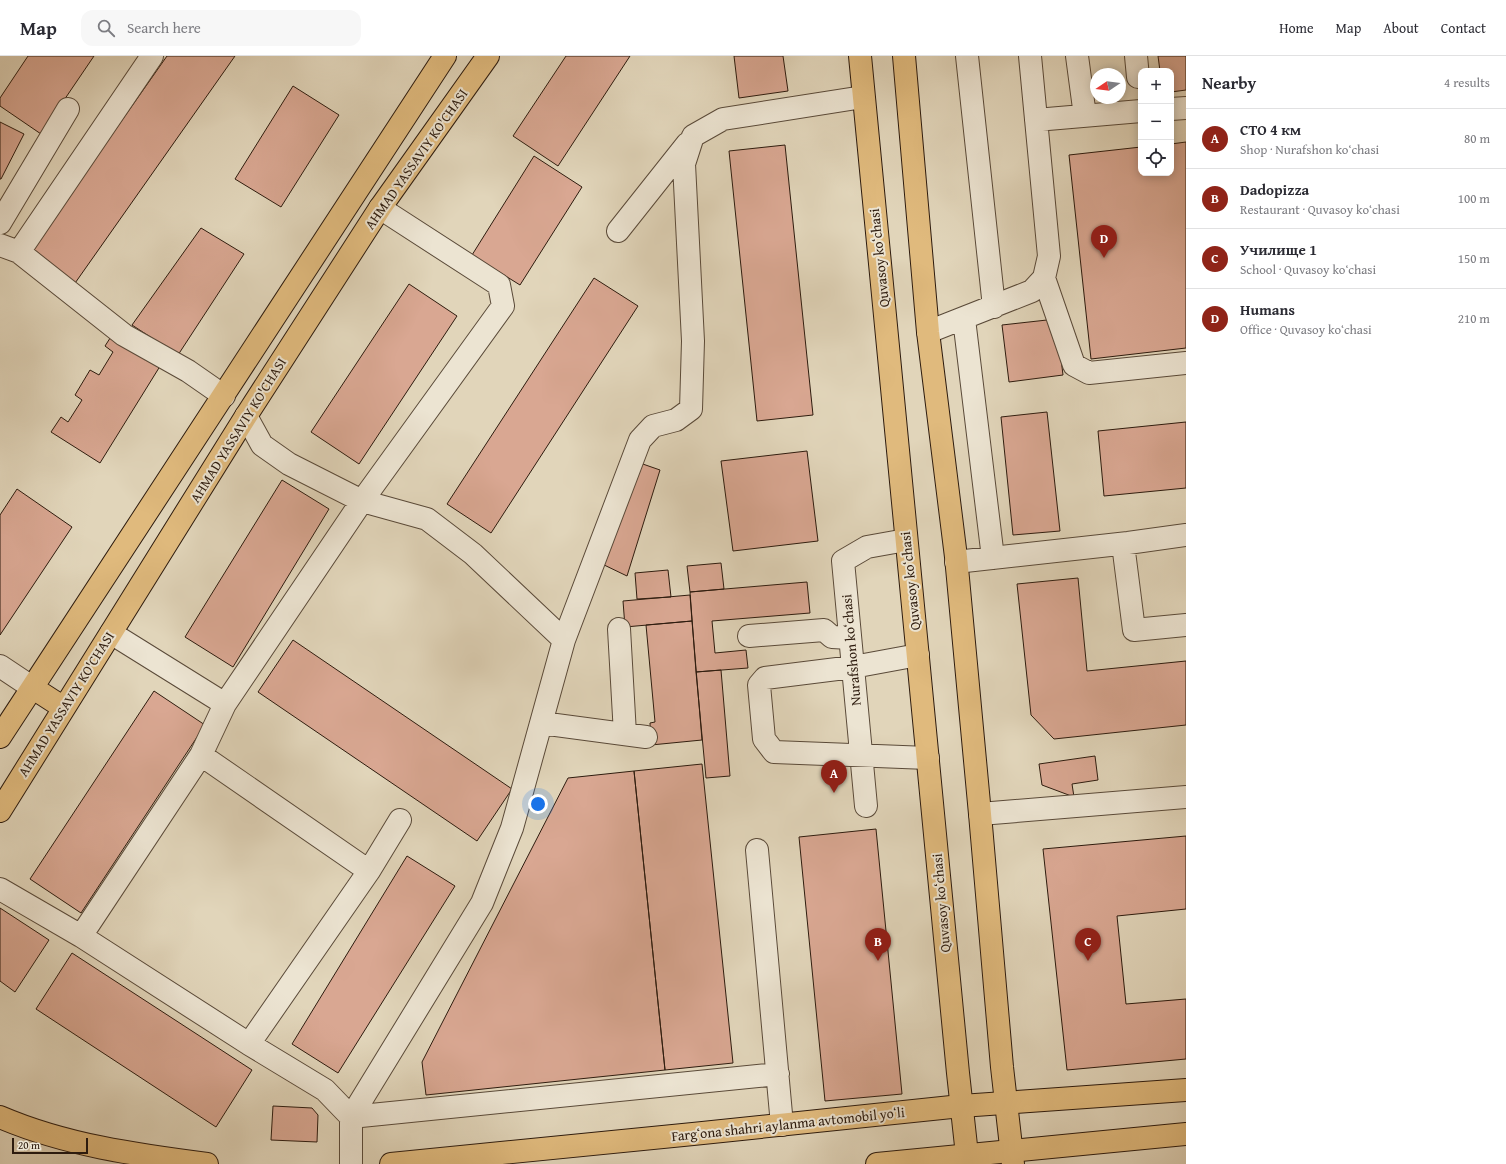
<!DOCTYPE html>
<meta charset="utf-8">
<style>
:root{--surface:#fff;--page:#f7f7f7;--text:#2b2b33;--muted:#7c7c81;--line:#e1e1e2;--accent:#8f2418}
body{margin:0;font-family:"Gentium Book Plus",serif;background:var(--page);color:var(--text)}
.controls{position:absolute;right:12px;top:12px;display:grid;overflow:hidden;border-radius:8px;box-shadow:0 2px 10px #0003}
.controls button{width:36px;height:36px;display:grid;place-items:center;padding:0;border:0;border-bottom:1px solid var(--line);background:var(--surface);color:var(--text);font:20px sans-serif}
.compass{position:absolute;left:1090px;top:12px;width:36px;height:36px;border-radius:50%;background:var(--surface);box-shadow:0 2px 10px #0003;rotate:257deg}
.scale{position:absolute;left:12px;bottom:10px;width:76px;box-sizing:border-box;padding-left:4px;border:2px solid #2d1b0e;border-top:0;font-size:11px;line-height:14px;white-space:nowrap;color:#2d1b0e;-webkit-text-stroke:3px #ece4d2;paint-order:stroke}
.you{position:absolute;left:538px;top:748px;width:14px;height:14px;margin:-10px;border:3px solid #fff;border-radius:50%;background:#1a73e8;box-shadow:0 0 0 6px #1a73e833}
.badge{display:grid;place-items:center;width:26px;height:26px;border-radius:50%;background:var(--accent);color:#fff;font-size:13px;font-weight:700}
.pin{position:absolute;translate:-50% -33px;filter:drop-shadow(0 1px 2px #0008)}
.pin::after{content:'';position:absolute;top:21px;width:14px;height:12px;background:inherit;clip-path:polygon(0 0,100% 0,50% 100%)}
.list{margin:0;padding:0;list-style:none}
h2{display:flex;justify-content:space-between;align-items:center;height:52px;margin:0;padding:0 16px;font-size:17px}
h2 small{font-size:13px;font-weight:400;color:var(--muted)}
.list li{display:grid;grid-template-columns:26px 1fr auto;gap:12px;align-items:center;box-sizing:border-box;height:60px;padding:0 16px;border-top:1px solid var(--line)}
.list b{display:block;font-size:15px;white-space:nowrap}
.list p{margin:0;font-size:13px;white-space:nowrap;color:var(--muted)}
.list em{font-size:13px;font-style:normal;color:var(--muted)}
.icon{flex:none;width:22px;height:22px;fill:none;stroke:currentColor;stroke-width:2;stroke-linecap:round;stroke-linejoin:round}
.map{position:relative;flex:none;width:1186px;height:1108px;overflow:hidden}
header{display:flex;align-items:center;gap:24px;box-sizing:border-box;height:56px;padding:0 20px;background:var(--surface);border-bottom:1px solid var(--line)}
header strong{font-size:19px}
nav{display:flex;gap:22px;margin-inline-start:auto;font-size:14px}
.search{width:280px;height:36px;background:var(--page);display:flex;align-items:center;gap:10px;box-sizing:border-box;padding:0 14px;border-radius:12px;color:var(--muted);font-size:15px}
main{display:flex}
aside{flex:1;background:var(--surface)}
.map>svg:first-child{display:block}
</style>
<header>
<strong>Map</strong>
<div class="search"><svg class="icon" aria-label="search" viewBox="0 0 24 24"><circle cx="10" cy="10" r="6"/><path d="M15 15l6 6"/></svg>Search here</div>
<nav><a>Home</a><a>Map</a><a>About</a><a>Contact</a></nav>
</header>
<main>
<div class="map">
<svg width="1186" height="1108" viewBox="0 0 1186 1108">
<rect width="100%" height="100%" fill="#e1d5ba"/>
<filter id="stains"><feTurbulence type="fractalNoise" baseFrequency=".005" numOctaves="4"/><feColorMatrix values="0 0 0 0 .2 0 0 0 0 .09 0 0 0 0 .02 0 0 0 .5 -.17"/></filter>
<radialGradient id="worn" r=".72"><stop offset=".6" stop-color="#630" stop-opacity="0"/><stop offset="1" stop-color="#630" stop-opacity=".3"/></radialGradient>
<path fill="#d9a792" stroke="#2d1b0e" d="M28 0H94L41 78 0 50V42Z
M167 0H235L73 230 28 198Z
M566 0H630L558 110 513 80Z
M734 0H783L788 35 739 42Z
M1158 0H1186V34L1171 36V15H1160Z
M293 30 339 59 281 151 235 123Z
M0 66 24 78 1 123H0Z
M1186 86V292L1091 303 1069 99 1141 91V117H1171V88Z
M785 89 813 359 757 365 729 95Z
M534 100 582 131 520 229 472 199Z
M201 172 244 198 178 299 132 269Z
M594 222 638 250 491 477 447 448Z
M409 228 457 260 359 408 311 376Z
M1056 263 1063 319 1009 326 1002 269Z
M114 276 162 307 100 407 51 376 61 361 68 366 82 344 75 339 90 314 99 319 113 296 105 290Z
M1047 356 1060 475 1013 479 1001 361Z
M1186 366V432L1104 440 1098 375Z
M807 395 818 485 733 495 721 405Z
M637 406 660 414 627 520 600 507Z
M282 424 329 453 233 611 185 581Z
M17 433 72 471 0 579V459Z
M721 507 724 533 690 536 687 510Z
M668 514 671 541 637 543 635 517Z
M1078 522 1087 615 1186 605V669L1054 683 1031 659 1017 528Z
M807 526 810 557 712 565 715 597 746 594 748 612 696 616 690 536Z
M690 539 692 565 625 571 623 545Z
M692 565 702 684 651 689 650 667 655 666 646 569Z
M293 584 512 733 477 785 258 636Z
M721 614 730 720 706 722 696 616Z
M154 635 205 669 81 857 30 823Z
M1095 700 1098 724 1072 728 1074 741 1042 729 1039 708Z
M702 708 733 1007 665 1014 634 715Z
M634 715 665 1014 426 1039 422 1006 568 722Z
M876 773 902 1038 825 1045 799 781Z
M1186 780V853L1117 860 1126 948 1186 943V1003L1067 1014 1043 793Z
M407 800 455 830 338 1017 292 988Z
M0 852 49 884 15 936 0 925Z
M72 897 252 1014 216 1071 36 953Z
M273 1050 312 1052 318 1059 317 1086 271 1084Z"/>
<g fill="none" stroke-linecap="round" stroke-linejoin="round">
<defs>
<path id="minor" d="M967 0 994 251
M1077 0 1085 60
M1136 0 1138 21
M1171 53 1186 52
M1036 64 1141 55
M0 167 68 53
M618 175 687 88
M0 189 19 196 124 279 188 315 224 340
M19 196 152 0
M1044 222 1074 309 1089 317 1186 307
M964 263 993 502
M928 276 1032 235 1044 222 1049 200 1030 0
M246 360 262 389 289 408 362 445 427 463 473 498 564 584
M1123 488 1134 574 1186 569
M956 506 1128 487 1186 479
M619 573 625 678
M111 577 225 648
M749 580 824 574 832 581 850 582
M918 599 853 611 765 622 759 629 764 683 774 696 928 702
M0 610 33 632
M541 667 646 681
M201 699 225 648 362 445 503 250 499 229 380 152
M866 750 843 505 867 491 906 484
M980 758 1186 741
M757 794 782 1069
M369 815 400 764
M0 833 81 880 201 699 369 815 249 988 325 1034 351 1061 778 1018
M81 880 249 988
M351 1108V1061L482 847 512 772 564 584 640 384 653 370 676 364 691 353 693 285 684 108 693 80 723 63 863 41"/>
<path id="major" d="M860 0 958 1017 968 1108
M904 0 928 276 956 501 980 758 1002 1011 1013 1108
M33 632 64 652
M0 681C150 455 295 226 445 0
M0 755 246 360 380 152 488 0"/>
<path id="highway" d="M0 1061C65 1089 137 1099 207 1108
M391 1108 693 1078 961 1050 1186 1034
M877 1108 1186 1078"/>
</defs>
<use href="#minor" stroke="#5a4a39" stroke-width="24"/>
<use href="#major" stroke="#2d1b0e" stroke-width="24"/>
<use href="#highway" stroke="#2d1b0e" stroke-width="24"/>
<use href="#minor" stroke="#ece4d2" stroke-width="22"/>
<use href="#major" stroke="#e0ba7d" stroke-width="22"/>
<use href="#highway" stroke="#e0ba7d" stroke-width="22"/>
</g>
<g text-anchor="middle" stroke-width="4" stroke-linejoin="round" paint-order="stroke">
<g font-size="14" fill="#2d1b0e" stroke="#ece4d2">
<text transform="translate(416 103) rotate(-55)" y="5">AHMAD YASSAVIY KO'CHASI</text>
<text transform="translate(879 202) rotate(-96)" y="5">Quvasoy koʻchasi</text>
<text transform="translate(238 374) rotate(-58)" y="5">AHMAD YASSAVIY KO'CHASI</text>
<text transform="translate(910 525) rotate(-96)" y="5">Quvasoy koʻchasi</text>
<text transform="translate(851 594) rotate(-95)" y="5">Nurafshon koʻchasi</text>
<text transform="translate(66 648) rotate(-58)" y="5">AHMAD YASSAVIY KO'CHASI</text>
<text transform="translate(941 847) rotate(-95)" y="5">Quvasoy koʻchasi</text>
<text transform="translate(788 1068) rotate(-6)" y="5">Fargʻona shahri aylanma avtomobil yoʻli</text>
</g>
</g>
<rect width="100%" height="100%" filter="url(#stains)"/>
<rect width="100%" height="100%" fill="url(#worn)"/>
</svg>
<div class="controls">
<button>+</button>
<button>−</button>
<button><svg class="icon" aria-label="locate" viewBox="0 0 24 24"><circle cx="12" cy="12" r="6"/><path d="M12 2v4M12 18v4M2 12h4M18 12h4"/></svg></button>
</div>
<svg class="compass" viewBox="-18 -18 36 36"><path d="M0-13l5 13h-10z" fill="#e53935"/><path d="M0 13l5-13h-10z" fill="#7c7c81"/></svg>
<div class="scale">20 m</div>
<div class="you"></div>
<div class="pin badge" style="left:834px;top:737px">A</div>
<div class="pin badge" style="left:878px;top:905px">B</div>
<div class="pin badge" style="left:1088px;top:905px">C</div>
<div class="pin badge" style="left:1104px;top:202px">D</div>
</div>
<aside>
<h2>Nearby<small>4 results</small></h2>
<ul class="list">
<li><span class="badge">A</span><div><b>СТО 4 км</b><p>Shop · Nurafshon koʻchasi</p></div><em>80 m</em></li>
<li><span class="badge">B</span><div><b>Dadopizza</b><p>Restaurant · Quvasoy koʻchasi</p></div><em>100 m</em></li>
<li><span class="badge">C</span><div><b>Училище 1</b><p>School · Quvasoy koʻchasi</p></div><em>150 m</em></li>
<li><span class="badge">D</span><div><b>Humans</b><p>Office · Quvasoy koʻchasi</p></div><em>210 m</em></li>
</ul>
</aside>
</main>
